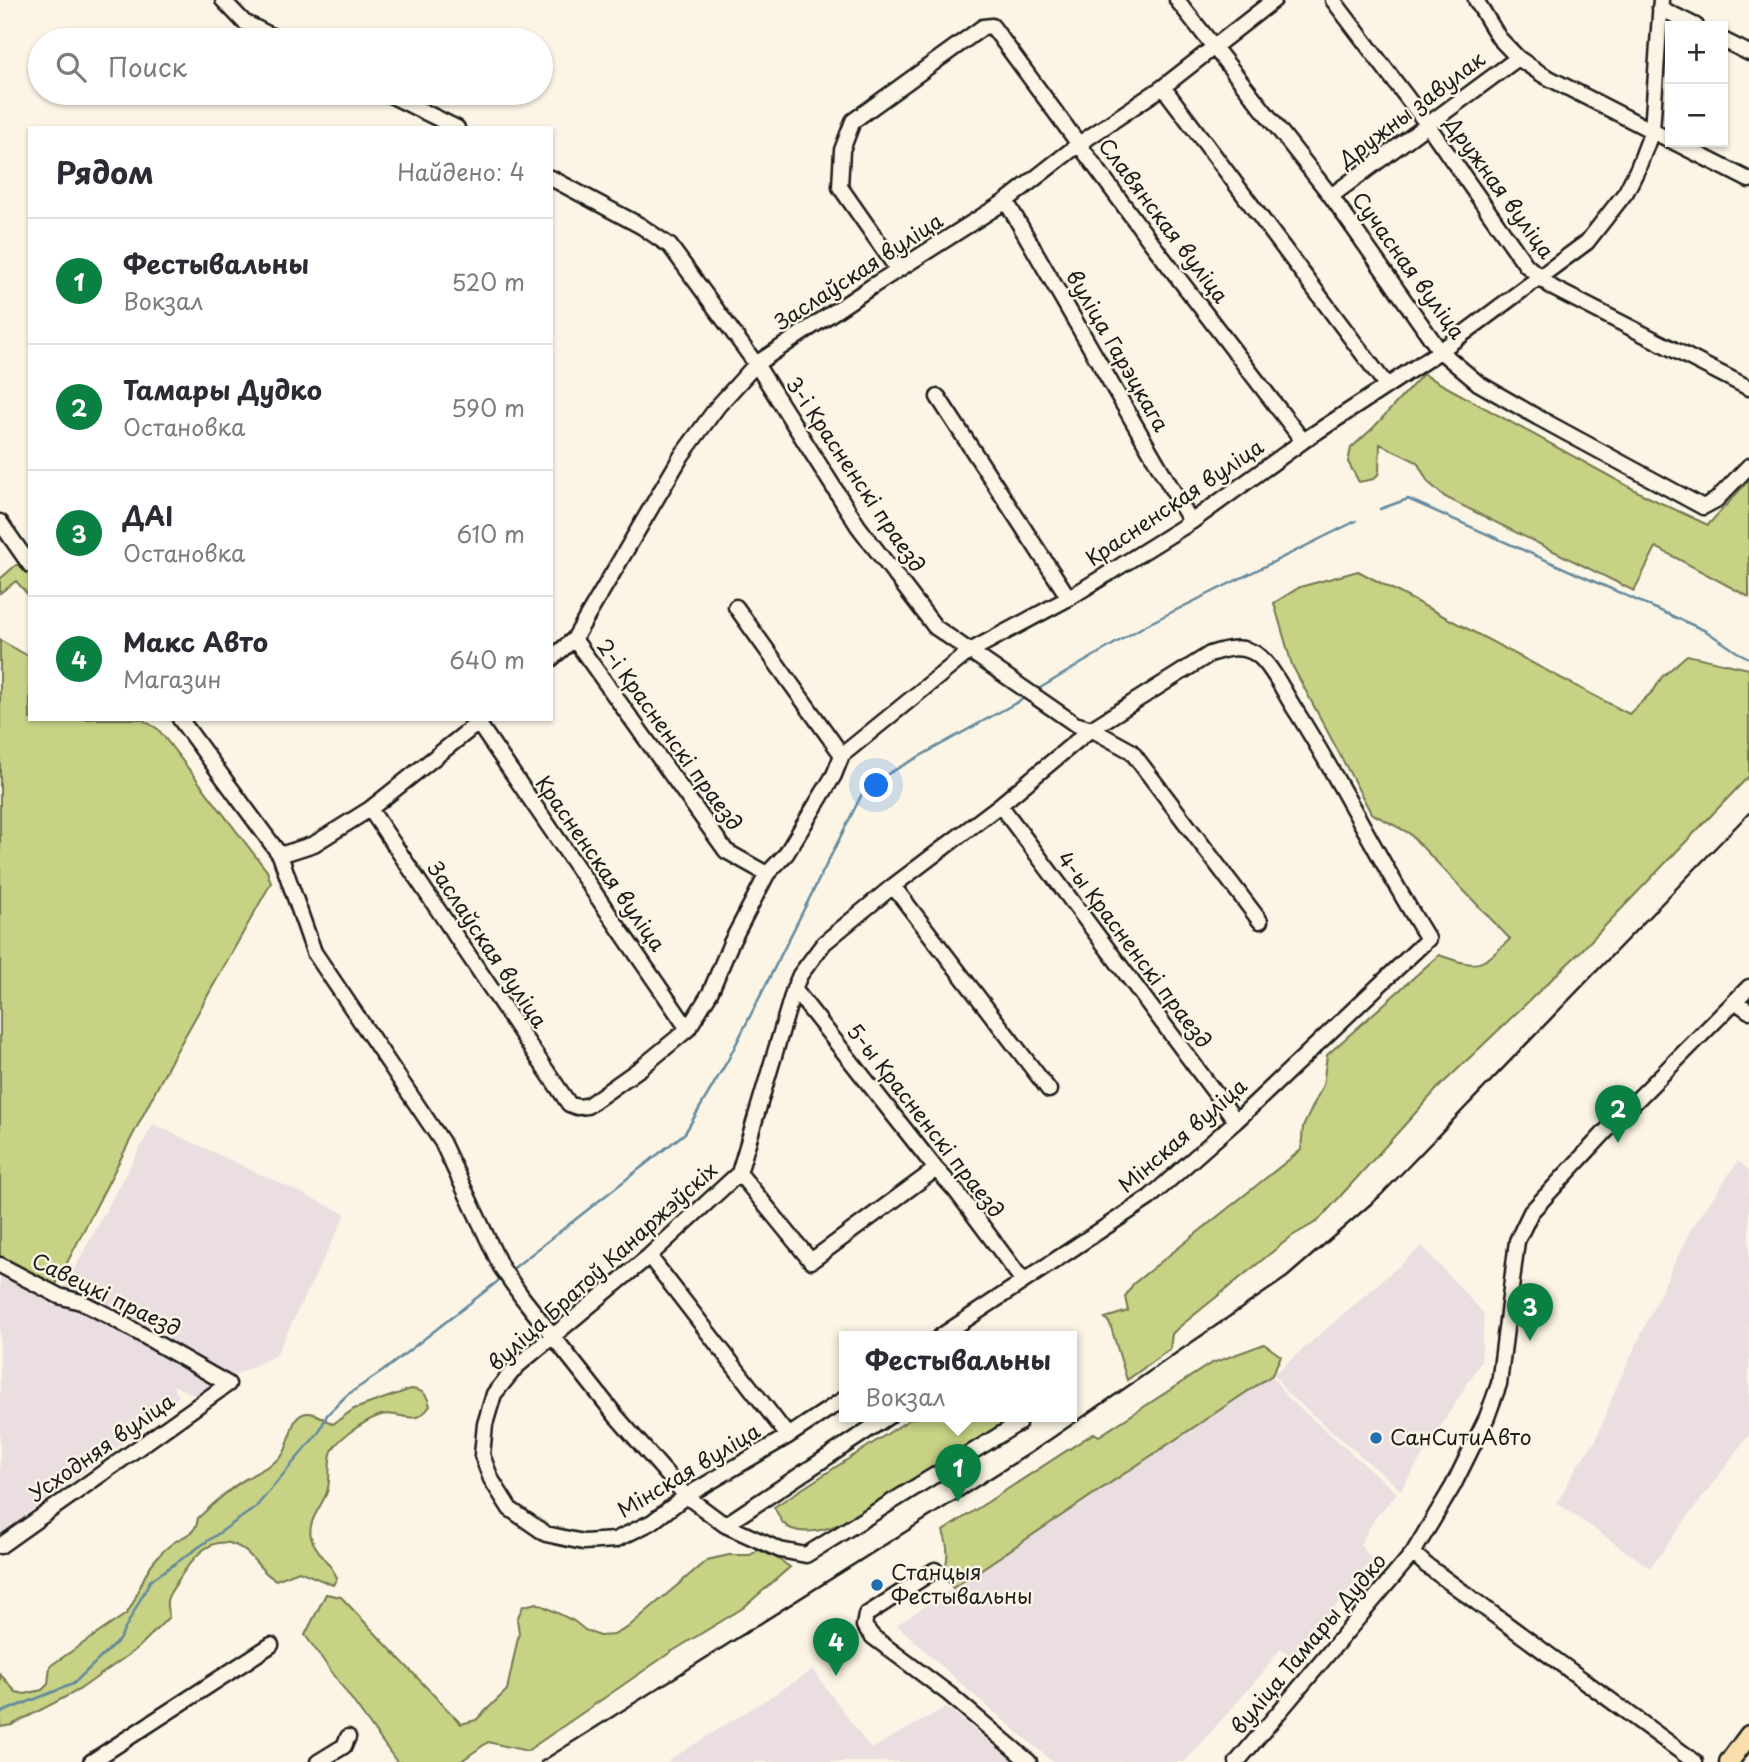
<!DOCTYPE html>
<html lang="ru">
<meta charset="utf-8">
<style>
:root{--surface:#fff;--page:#f7f7f7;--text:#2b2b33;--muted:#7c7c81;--line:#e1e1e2;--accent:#0b8043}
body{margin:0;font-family:"Playpen Sans",sans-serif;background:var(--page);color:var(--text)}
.controls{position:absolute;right:21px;top:21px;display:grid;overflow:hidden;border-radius:0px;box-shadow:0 2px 5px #0004}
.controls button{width:63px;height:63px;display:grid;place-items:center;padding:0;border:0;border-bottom:2px solid var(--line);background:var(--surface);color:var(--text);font:35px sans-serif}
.you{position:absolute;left:877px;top:786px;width:24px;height:24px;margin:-18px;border:5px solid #fff;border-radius:50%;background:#1a73e8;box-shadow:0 0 0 10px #1a73e833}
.badge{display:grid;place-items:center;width:46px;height:46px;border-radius:50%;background:var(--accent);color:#fff;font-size:23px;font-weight:700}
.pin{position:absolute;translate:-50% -58px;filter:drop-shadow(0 2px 4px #0008)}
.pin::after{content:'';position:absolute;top:37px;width:24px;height:21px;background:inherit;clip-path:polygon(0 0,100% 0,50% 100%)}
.popup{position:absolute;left:839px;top:1331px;width:238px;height:91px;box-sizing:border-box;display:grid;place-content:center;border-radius:0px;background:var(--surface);filter:drop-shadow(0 2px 5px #0005);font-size:23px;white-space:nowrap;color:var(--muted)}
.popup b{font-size:26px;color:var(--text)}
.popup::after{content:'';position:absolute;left:50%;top:100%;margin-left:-14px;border:14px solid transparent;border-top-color:var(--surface)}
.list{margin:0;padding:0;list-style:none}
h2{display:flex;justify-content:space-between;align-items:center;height:91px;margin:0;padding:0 28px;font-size:30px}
h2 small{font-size:23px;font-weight:400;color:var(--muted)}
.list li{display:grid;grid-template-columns:46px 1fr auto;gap:21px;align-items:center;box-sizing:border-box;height:126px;padding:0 28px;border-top:2px solid var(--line)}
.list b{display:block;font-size:26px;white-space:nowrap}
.list p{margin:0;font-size:23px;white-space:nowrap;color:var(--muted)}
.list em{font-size:23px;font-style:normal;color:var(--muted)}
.icon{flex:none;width:38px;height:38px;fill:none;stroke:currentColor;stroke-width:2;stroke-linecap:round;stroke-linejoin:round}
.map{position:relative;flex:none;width:1749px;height:1762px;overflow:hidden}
.search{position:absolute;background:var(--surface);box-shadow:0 2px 5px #0004;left:28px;top:28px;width:525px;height:77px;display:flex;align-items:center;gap:18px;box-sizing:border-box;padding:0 24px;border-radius:38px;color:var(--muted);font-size:26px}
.panel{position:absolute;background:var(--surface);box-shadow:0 2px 5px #0004;left:28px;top:126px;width:525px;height:595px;border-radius:0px}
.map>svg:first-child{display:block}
</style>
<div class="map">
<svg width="1749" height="1762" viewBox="0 0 1749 1762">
<rect width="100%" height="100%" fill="#fcf5e5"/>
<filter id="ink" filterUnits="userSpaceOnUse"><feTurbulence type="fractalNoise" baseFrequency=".0143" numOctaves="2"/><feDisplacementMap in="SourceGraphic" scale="14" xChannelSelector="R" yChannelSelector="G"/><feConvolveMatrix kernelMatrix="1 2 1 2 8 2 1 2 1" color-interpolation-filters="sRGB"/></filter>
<g filter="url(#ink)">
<path fill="#ebdee1" d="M153 1124 346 1214 276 1355 196 1395 172 1385 179 1396 145 1427 0 1534V1274L54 1306Z
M1738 1161 1749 1170V1435L1650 1568 1557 1503 1578 1464 1595 1442 1616 1388 1689 1232Z
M1422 1246 1484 1314 1481 1362 1401 1490 1287 1393 1274 1374Z
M1272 1375 1285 1395 1397 1493 1376 1517 1360 1544 1373 1561 1293 1658 1281 1648 1260 1676 1185 1762H1053L968 1690 897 1625Z
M813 1670 871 1749 946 1707 1014 1762H666Z"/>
<path fill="#c7d285" stroke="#727750" stroke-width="2" d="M1423 374 1644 495 1708 525 1749 480V597L1656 547 1634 591 1445 497 1428 482 1417 462 1380 444 1379 473 1374 479 1359 482 1348 462 1351 448 1373 428Z
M16 565 22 566 30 576V597L16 581 0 593V579Z
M1358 571 1629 714 1654 690 1662 677 1687 655 1749 669V776L1579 953 1437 1089 1318 1221 1292 1236 1178 1328 1172 1334 1170 1349 1127 1380 1110 1324 1105 1318 1128 1311 1125 1297 1133 1284 1301 1150 1303 1127 1323 1085 1327 1055 1439 955C1479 969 1480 968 1510 939L1409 833 1371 813 1292 665 1274 603 1300 587Z
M0 640 30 657V719H141L158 729 267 871 271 883 172 1059 53 1290 0 1260Z
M1264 1344 1281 1356 1272 1375 953 1588 942 1574C950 1560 948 1546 943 1531L1094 1433 1099 1436 1210 1364Z
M411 1389C423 1390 427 1394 430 1406 414 1429 401 1410 381 1415 366 1420 335 1439 331 1454 328 1467 331 1480 327 1492 322 1506 307 1521 311 1537 315 1552 332 1564 337 1578L333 1585 299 1571 276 1580C259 1572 253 1552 235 1545 208 1534 189 1563 177 1582 174 1588 168 1594 167 1601 166 1606 168 1612 169 1617L138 1648 79 1690 12 1725 0 1727V1674L16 1692 25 1694 42 1690 48 1684 50 1666 126 1614C139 1598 141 1575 155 1560 161 1553 169 1545 176 1541 188 1534 196 1533 198 1518 214 1504 230 1487 249 1477 260 1470 271 1466 281 1457 292 1446 288 1420 303 1414 313 1410 324 1420 333 1424L354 1409Z
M915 1416H1006L1008 1422 1006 1429 840 1524C825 1530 797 1538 783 1523 780 1519 777 1512 774 1507Z
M762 1548 790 1567 743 1608 671 1652 527 1751 488 1742 460 1762H397L305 1635 326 1594 341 1597 461 1724 476 1720 507 1690 519 1633 517 1619 523 1606 537 1603 574 1621 585 1630 599 1636 614 1635 627 1628 707 1560 729 1555H750Z"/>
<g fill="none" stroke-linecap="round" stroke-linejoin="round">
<path stroke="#63899d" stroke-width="2.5" d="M1380 509 1408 499 1706 631 1737 652 1749 658
M1040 688 1146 625 1356 521
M510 1271 685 1133 728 1060 866 786 1023 699
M0 1713 73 1684 119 1640 150 1581 255 1508 319 1432 327 1415 347 1395 383 1371 502 1278"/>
<defs>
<path id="minor" d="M223 0 244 22 280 40
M1177 0 1331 196 1440 351 1478 383 1537 417 1703 507 1716 500 1749 466
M1333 0 1427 124 1526 265 1553 288 1749 388
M1476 0 1499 38 1518 58 1543 75 1670 140
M1660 8 1696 26
M1723 40 1749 53
M1163 87 1387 386
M386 93 457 128
M1674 142 1749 180
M551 178 641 226 670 246 756 364 858 526 935 627 1075 724 1091 729 1131 751 1260 921
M1331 196 1518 58
M1006 201 1191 522
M898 270 840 187 842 150 853 121 983 27 992 26 1150 241 1303 441
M938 397 1069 598
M0 522 30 565
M736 607 842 755
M574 639 726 851 767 874
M551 659 574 639 682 455 718 406 756 364 871 287 1006 201 1079 144 1163 87 1274 0
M180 719 280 855 314 952 442 1142 501 1267 522 1297 616 1416 686 1496 725 1525 780 1550 806 1555 1014 1426 1018 1424 1016 1416
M478 723 688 1029
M1000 805 1236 1121
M370 809 569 1104 577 1107 587 1106 642 1067 688 1029 710 993 731 943 767 874 786 854 834 775 842 755 970 651 1069 598 1191 522 1303 441 1440 351 1587 242 1626 192 1638 168 1652 131 1661 0
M280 855 314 844 370 809 483 719
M893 886 1049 1090
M794 989 936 1169 956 1191 1023 1281
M1735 1001 1749 1011
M739 1173 811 1261 936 1169
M649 1256 788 1436
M0 1265 59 1296 81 1302 109 1316 228 1384 0 1546
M844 1399 788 1436 686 1496 652 1522 615 1540 583 1542 546 1534 510 1509 491 1479 482 1455 485 1424 494 1394 516 1367 649 1256 739 1173 794 989 800 975 824 943 893 886 1000 805 1091 729 1210 654C1227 648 1245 644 1260 657 1273 668 1286 696 1296 711 1343 785 1381 864 1428 939L1236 1121 1149 1198 941 1336
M725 1525 889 1416
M1413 1553 1426 1565 1695 1762
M935 1570 866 1615 864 1626 873 1637 949 1694 1029 1762
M91 1762 271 1645
M318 1762 344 1746 348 1737
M1237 1762 1413 1553 1453 1486 1487 1417 1499 1384 1517 1241 1531 1212 1606 1131 1749 987"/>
<path id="major" d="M1729 1762 1749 1735"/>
</defs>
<use href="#minor" stroke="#1c1c1c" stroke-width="19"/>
<use href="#major" stroke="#1c1c1c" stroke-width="23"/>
<use href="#minor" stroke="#fcf5e5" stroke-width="14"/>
<use href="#major" stroke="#f9deab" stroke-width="18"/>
<path stroke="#1c1c1c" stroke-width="2.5" d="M541 1762 1032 1452 1287 1277 1380 1196 1749 813"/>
</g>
</g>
<g fill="#1f6fb2" stroke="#fcf5e5" stroke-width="2.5">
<circle cx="1376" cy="1438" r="7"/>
<circle cx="877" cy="1585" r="7"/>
</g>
<g text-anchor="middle" stroke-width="5" stroke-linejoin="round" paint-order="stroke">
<g font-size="21" fill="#1c1c1c" stroke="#fcf5e5">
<text transform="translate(1412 110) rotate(-37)" y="7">Дружны завулак</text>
<text transform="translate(1499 188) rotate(54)" y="7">Дружная вуліца</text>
<text transform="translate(1163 221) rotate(53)" y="7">Славянская вуліца</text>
<text transform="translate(1408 266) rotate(54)" y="7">Сучасная вуліца</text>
<text transform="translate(859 272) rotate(-33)" y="7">Заслаўская вуліца</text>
<text transform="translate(1117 351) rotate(60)" y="7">вуліца Гарэцкага</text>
<text transform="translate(855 475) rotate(56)" y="7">3-і Красненскі праезд</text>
<text transform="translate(1175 503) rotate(-34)" y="7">Красненская вуліца</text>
<text transform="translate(669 735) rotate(54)" y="7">2-і Красненскі праезд</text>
<text transform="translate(600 864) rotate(55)" y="7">Красненская вуліца</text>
<text transform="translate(487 945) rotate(56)" y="7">Заслаўская вуліца</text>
<text transform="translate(1134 950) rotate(53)" y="7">4-ы Красненскі праезд</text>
<text transform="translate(925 1121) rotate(52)" y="7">5-ы Красненскі праезд</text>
<text transform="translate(1183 1136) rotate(-41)" y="7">Мінская вуліца</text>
<text transform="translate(603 1267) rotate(-42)" y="7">вуліца Братоў Канаржэўскіх</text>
<text transform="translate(106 1295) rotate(26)" y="7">Савецкі праезд</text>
<text transform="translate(102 1448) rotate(-35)" y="7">Усходняя вуліца</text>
<text transform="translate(689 1471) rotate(-31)" y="7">Мінская вуліца</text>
<text transform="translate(1309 1644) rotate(-50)" y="7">вуліца Тамары Дудко</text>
</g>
<g font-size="21" fill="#1c1c1c" stroke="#fcf5e5" text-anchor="start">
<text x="1390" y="1445">СанСитиАвто</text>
<text x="891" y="1580">Станцыя<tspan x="891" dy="24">Фестывальны</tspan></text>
</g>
</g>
</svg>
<div class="controls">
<button>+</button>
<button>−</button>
</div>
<div class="you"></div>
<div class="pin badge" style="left:958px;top:1502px">1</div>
<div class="popup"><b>Фестывальны</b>Вокзал</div>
<div class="pin badge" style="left:1618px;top:1143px">2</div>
<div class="pin badge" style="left:1530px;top:1341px">3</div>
<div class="pin badge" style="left:836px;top:1676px">4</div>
<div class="search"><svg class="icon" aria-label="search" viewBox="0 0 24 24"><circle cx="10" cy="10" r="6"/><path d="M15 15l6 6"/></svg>Поиск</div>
<section class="panel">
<h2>Рядом<small>Найдено: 4</small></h2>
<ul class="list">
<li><span class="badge">1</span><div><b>Фестывальны</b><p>Вокзал</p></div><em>520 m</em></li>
<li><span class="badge">2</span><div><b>Тамары Дудко</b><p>Остановка</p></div><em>590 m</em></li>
<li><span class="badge">3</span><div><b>ДАІ</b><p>Остановка</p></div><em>610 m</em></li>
<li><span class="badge">4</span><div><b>Макс Авто</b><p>Магазин</p></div><em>640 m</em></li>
</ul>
</section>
</div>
